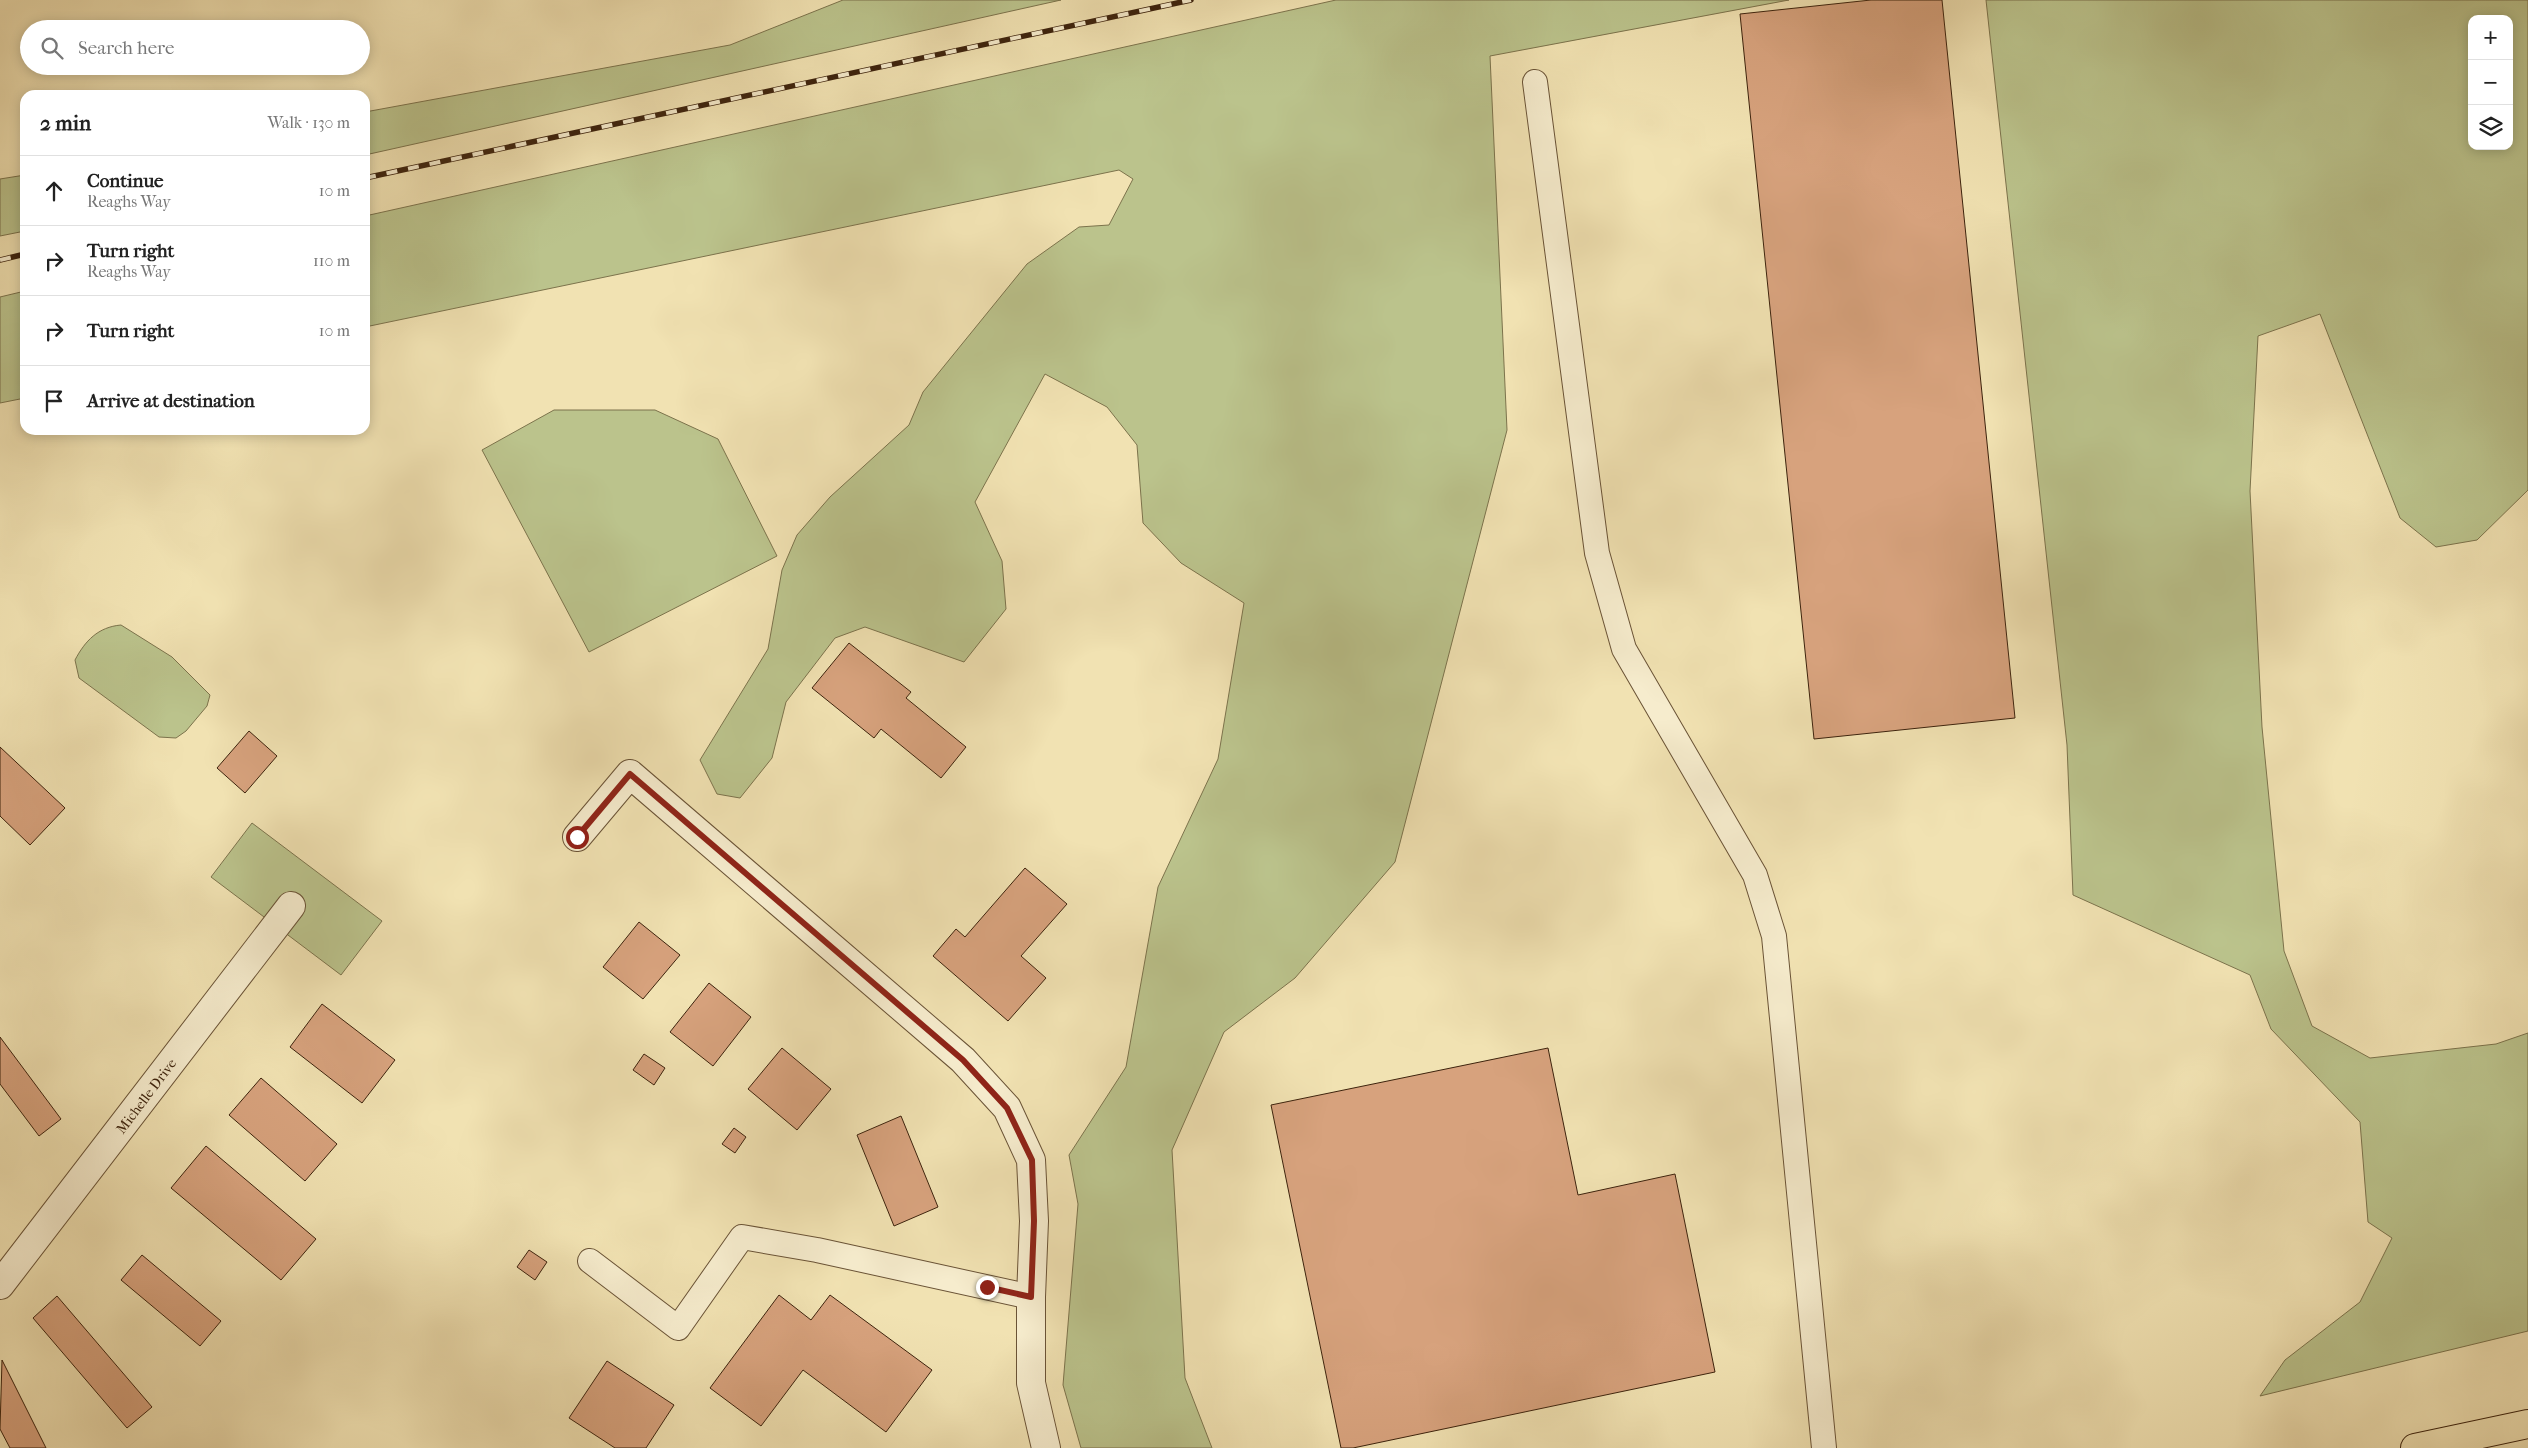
<!DOCTYPE html>
<meta charset="utf-8">
<style>
:root{--surface:#fff;--page:#f6f6f6;--text:#222;--muted:#767676;--line:#e0e0e0}
body{margin:0;font-family:"IM FELL French Canon",serif;background:var(--page);color:var(--text)}
.controls{position:absolute;right:15px;top:15px;display:grid;overflow:hidden;border-radius:10px;box-shadow:0 2px 12px #0003}
.controls button{width:45px;height:45px;display:grid;place-items:center;padding:0;border:0;border-bottom:1px solid var(--line);background:var(--surface);color:var(--text);font:25px sans-serif}
.stop{position:absolute;width:15px;height:15px;margin:-11px;border:4px solid #8f2418;border-radius:50%;background:#fff}
.stop.end{background:#8f2418;border-color:#fff;box-shadow:0 1px 5px #0008}
.list{margin:0;padding:0;list-style:none}
h2{display:flex;justify-content:space-between;align-items:center;height:65px;margin:0;padding:0 20px;font-size:21px}
h2 small{font-size:16px;font-weight:400;color:var(--muted)}
.list li{display:grid;grid-template-columns:32px 1fr auto;gap:15px;align-items:center;box-sizing:border-box;height:70px;padding:0 20px;border-top:1px solid var(--line)}
.list b{display:block;font-size:19px;white-space:nowrap}
.list p{margin:0;font-size:16px;white-space:nowrap;color:var(--muted)}
.list em{font-size:16px;font-style:normal;color:var(--muted)}
.icon{flex:none;width:28px;height:28px;fill:none;stroke:currentColor;stroke-width:2;stroke-linecap:round;stroke-linejoin:round}
.map{position:relative;flex:none;width:2528px;height:1448px;overflow:hidden}
.search{position:absolute;background:var(--surface);box-shadow:0 2px 12px #0003;left:20px;top:20px;width:350px;height:55px;display:flex;align-items:center;gap:12px;box-sizing:border-box;padding:0 18px;border-radius:28px;color:var(--muted);font-size:19px}
.panel{position:absolute;background:var(--surface);box-shadow:0 2px 12px #0003;left:20px;top:90px;width:350px;height:345px;border-radius:15px}
.map>svg:first-child{display:block}
</style>
<div class="map">
<svg width="2528" height="1448" viewBox="0 0 2528 1448">
<rect width="100%" height="100%" fill="#f1e2b2"/>
<filter id="stains"><feTurbulence type="fractalNoise" baseFrequency=".004" numOctaves="4"/><feColorMatrix values="0 0 0 0 .2 0 0 0 0 .09 0 0 0 0 .02 0 0 0 .5 -.17"/></filter>
<radialGradient id="worn" r=".72"><stop offset=".6" stop-color="#630" stop-opacity="0"/><stop offset="1" stop-color="#630" stop-opacity=".3"/></radialGradient>
<path fill="#bbc38c" stroke="#7c734c" fill-rule="evenodd" d="M843 0H1061L365 155V112L730 45Z
M1336 0H1789L1490 56 1507 430 1395 862 1295 978 1224 1032 1172 1150 1185 1378 1212 1448H1081L1063 1385 1078 1204 1069 1155 1126 1067 1158 887 1218 759 1244 603 1181 563 1143 523 1137 445 1107 407 1045 374 975 502 1002 561 1006 609 964 662 865 627 835 638 786 702 772 758 740 798 717 794 700 760 768 649 782 570 797 535 830 497 909 425 923 392 1027 264 1079 227 1109 225 1133 179 1119 170 365 327V216Z
M1986 0H2528V490L2477 540 2436 547 2400 518 2320 314 2258 336 2250 491 2262 727 2284 951 2312 1026 2370 1058 2496 1044 2528 1033V1331L2260 1396 2285 1360 2360 1302 2392 1238 2368 1222 2360 1122 2271 1029 2250 975 2073 895 2067 745ZM2472 19H2509V146H2472Z
M25 175V231L0 236V179Z
M25 291V398L0 403V297Z
M554 410H655L718 439 777 556 589 652 482 450Z
M121 625 172 657 210 695 207 706 186 731 176 738 159 737 79 678 75 660C85 641 98 627 121 625Z
M252 823 382 921 341 975 211 877Z"/>
<path fill="#d7a27d" stroke="#3d230d" d="M1871 0H1942L2015 718 1814 739 1740 14Z
M849 643 911 692 906 698 966 747 941 778 881 729 874 738 812 688Z
M249 731 277 756 245 793 217 768Z
M0 747 65 808 30 845 0 816Z
M1025 868 1067 904 1021 956 1046 978 1008 1021 933 956 956 929 965 937Z
M639 922 680 955 643 999 603 967Z
M709 983 751 1017 713 1066 670 1032Z
M322 1004 395 1060 362 1103 290 1047Z
M0 1037 61 1119 39 1136 0 1084Z
M782 1048 831 1089 797 1130 748 1089Z
M1548 1048 1578 1195 1675 1174 1715 1372 1353 1448H1341L1271 1105Z
M644 1054 665 1068 654 1085 633 1070Z
M261 1078 337 1144 305 1181 229 1115Z
M901 1116 938 1207 894 1226 857 1135Z
M734 1128 746 1137 735 1153 722 1144Z
M206 1146 316 1239 281 1280 171 1188Z
M529 1250 547 1262 535 1280 517 1267Z
M142 1255 221 1321 200 1346 121 1280Z
M779 1295 811 1320 830 1295 932 1370 886 1432 803 1370 761 1426 710 1388Z
M57 1296 152 1407 127 1428 33 1318Z
M2 1360 46 1448H10L0 1429Z
M607 1361 674 1405 646 1448H615L569 1418Z"/>
<g fill="none" stroke-linecap="round" stroke-linejoin="round">
<defs>
<path id="lane" d="M1535 82 1597 553 1624 649 1755 875 1774 936 1824 1448
M590 1261 678 1328 742 1237 817 1250 1031 1297"/>
<path id="street" d="M577 837 630 774 963 1060 1007 1108 1031 1160 1034 1221 1031 1297V1383L1046 1448
M0 1285 291 906"/>
<path id="highway" d="M2415 1448 2528 1424"/>
</defs>
<use href="#lane" stroke="#6a5336" stroke-width="26"/>
<use href="#street" stroke="#6a5336" stroke-width="30"/>
<use href="#highway" stroke="#3d230d" stroke-width="30"/>
<use href="#lane" stroke="#f6eccd" stroke-width="24"/>
<use href="#street" stroke="#f6eccd" stroke-width="28"/>
<use href="#highway" stroke="#f1e2b2" stroke-width="28"/>
<defs>
<path id="rail" d="M365 178 1191 0
M0 260 25 254"/>
</defs>
<use href="#rail" stroke="#3d230d" stroke-width="5.5"/>
<use href="#rail" stroke="#f6eccd" stroke-width="4" stroke-dasharray="11" stroke-linecap="butt"/>
</g>
<g fill="none" stroke-linecap="round" stroke-linejoin="round">
<path stroke="#8f2418" stroke-width="6" d="M577 837 630 774 963 1060 1007 1108 1032 1160 1034 1221 1031 1297 987 1287"/>
</g>
<g text-anchor="middle" stroke-width="5" stroke-linejoin="round" paint-order="stroke">
<g font-size="14" fill="#3d230d" stroke="#f6eccd">
<text transform="translate(146 1096) rotate(-53)" y="5">Michelle Drive</text>
</g>
</g>
<rect width="100%" height="100%" filter="url(#stains)"/>
<rect width="100%" height="100%" fill="url(#worn)"/>
</svg>
<div class="controls">
<button>+</button>
<button>−</button>
<button><svg class="icon" aria-label="layers" viewBox="0 0 24 24"><path d="M12 4l9 5-9 5-9-5zM3 14l9 5 9-5"/></svg></button>
</div>
<div class="stop" style="left:577px;top:837px"></div>
<div class="stop end" style="left:987px;top:1287px"></div>
<div class="search"><svg class="icon" aria-label="search" viewBox="0 0 24 24"><circle cx="10" cy="10" r="6"/><path d="M15 15l6 6"/></svg>Search here</div>
<section class="panel">
<h2>2 min<small>Walk · 130 m</small></h2>
<ul class="list">
<li><svg class="icon" aria-label="ahead" viewBox="0 0 24 24"><path d="M12 20V5M6 11l6-6 6 6"/></svg><div><b>Continue</b><p>Reaghs Way</p></div><em>10 m</em></li>
<li><svg class="icon" aria-label="right" viewBox="0 0 24 24"><path d="M7 20v-9h11M14 6l5 5-5 5"/></svg><div><b>Turn right</b><p>Reaghs Way</p></div><em>110 m</em></li>
<li><svg class="icon" aria-label="right" viewBox="0 0 24 24"><path d="M7 20v-9h11M14 6l5 5-5 5"/></svg><div><b>Turn right</b></div><em>10 m</em></li>
<li><svg class="icon" aria-label="arrive" viewBox="0 0 24 24"><path d="M6 21V4h12l-3 4 3 4H6"/></svg><div><b>Arrive at destination</b></div></li>
</ul>
</section>
</div>
